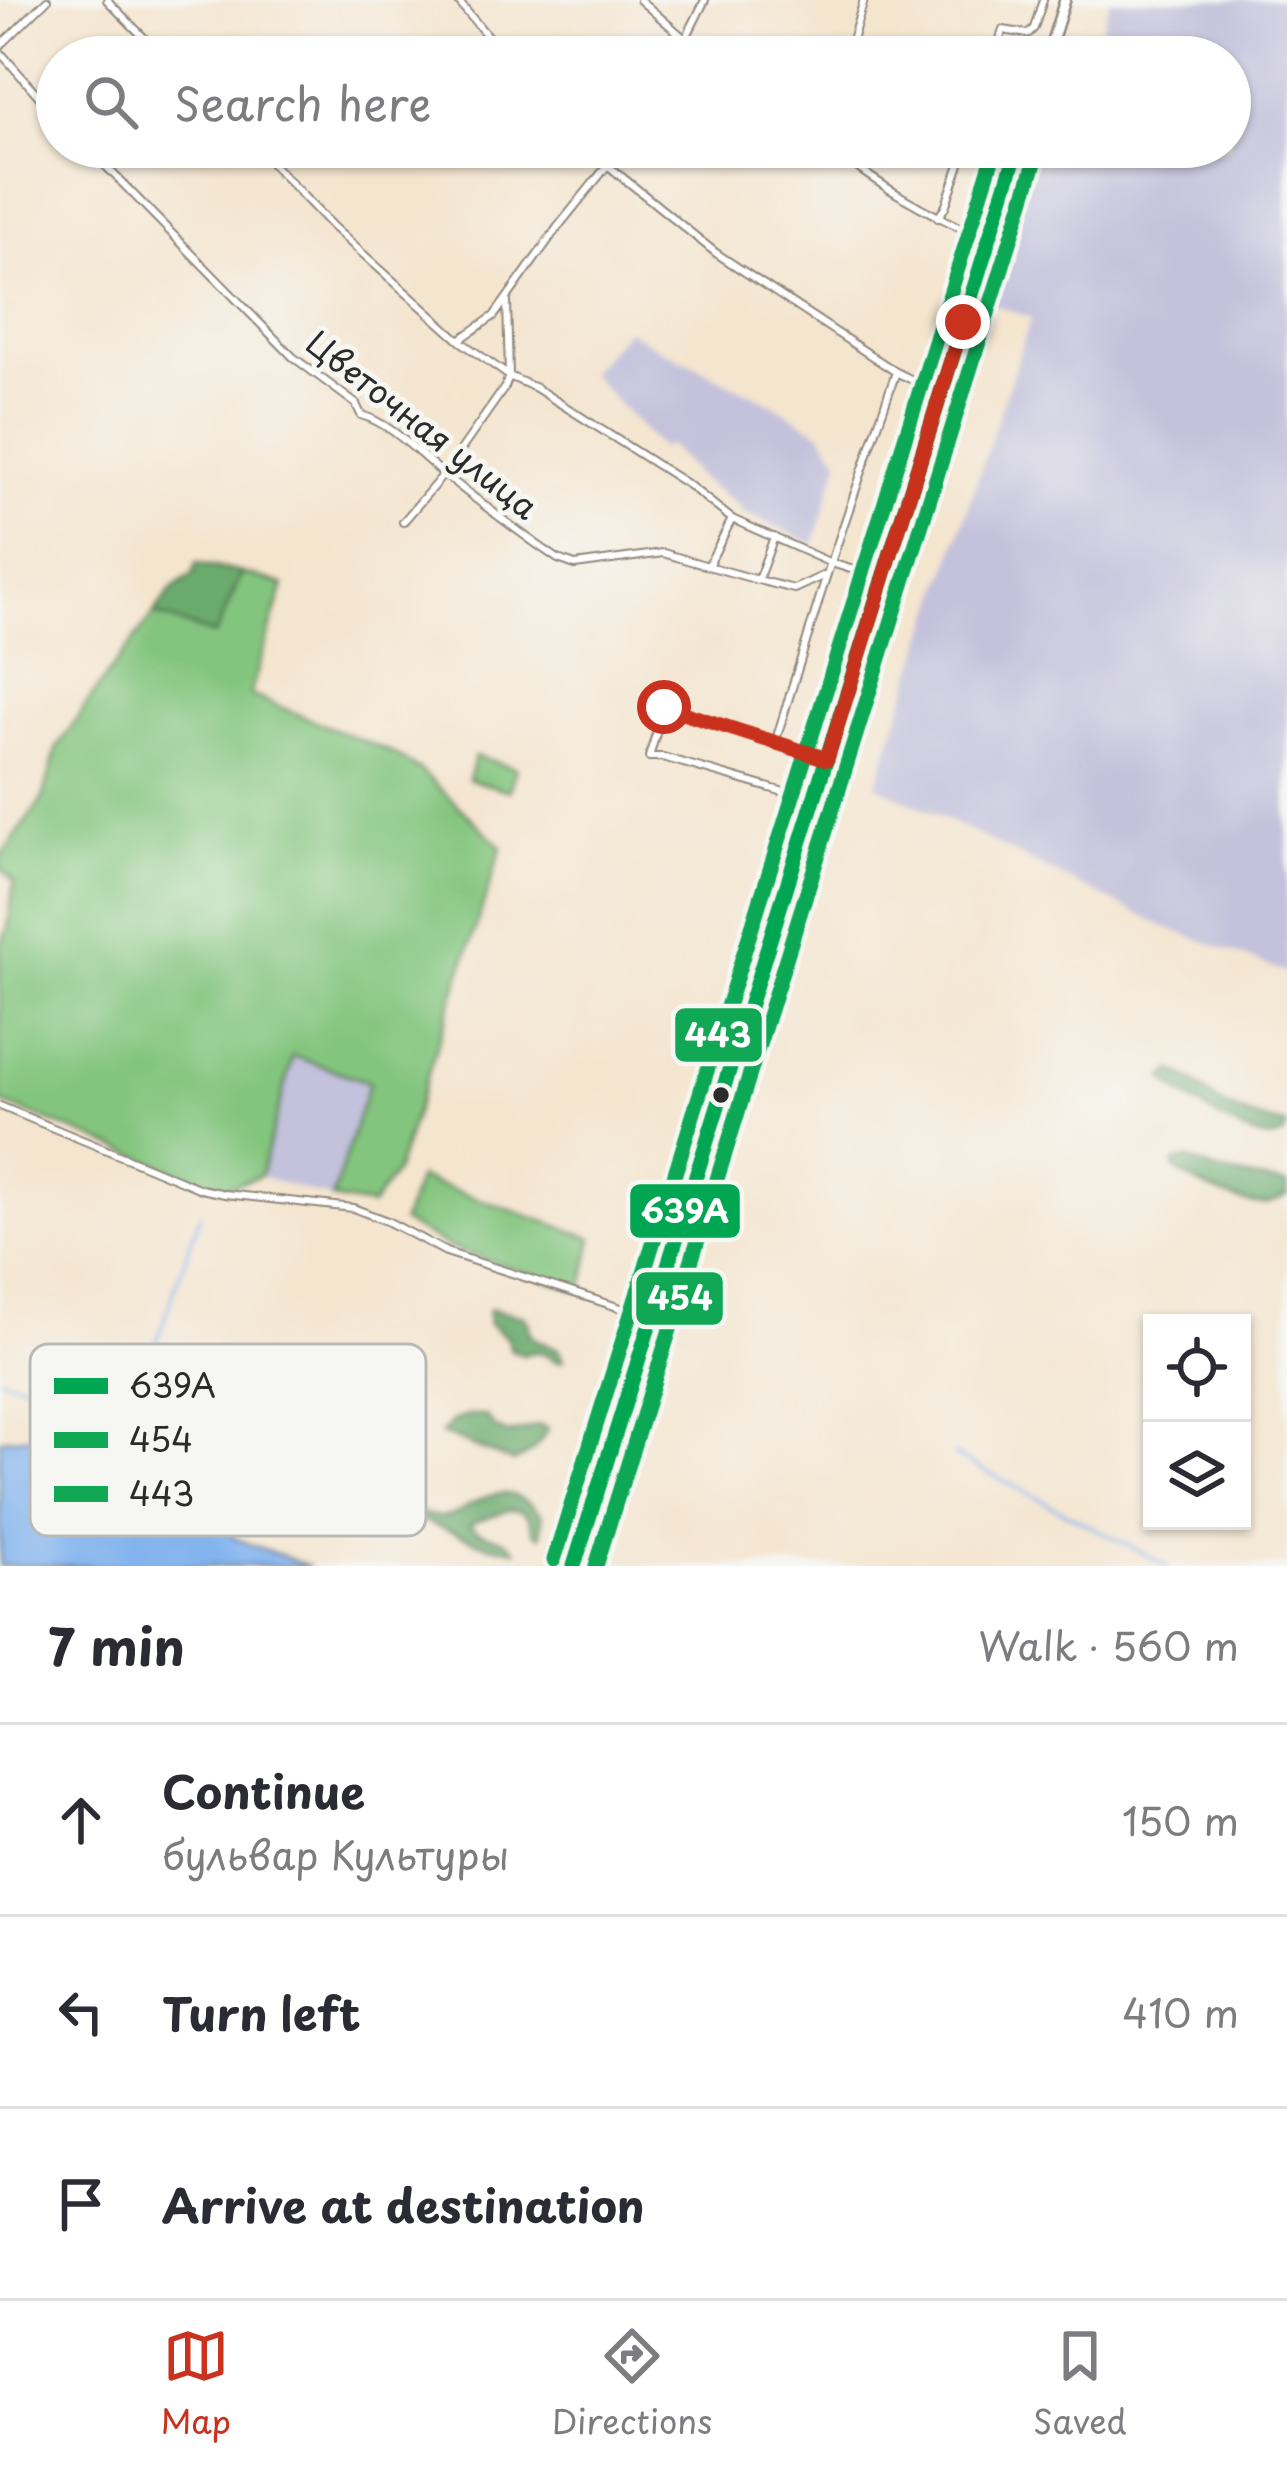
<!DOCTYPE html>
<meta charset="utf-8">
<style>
:root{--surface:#fff;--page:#f7f7f7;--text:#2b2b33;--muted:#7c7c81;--line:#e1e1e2;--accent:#c8321e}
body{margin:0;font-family:"Playpen Sans",sans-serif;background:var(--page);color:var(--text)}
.controls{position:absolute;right:36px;bottom:36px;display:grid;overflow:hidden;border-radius:0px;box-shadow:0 3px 9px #0004}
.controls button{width:108px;height:108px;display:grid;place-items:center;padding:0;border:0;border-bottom:3px solid var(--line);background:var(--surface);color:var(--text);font:60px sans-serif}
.stop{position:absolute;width:36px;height:36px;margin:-27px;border:9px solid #c8321e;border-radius:50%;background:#fff}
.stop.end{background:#c8321e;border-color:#fff;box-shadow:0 3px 12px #0008}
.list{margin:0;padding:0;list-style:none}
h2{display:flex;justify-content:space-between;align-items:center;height:156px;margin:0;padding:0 48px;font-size:51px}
h2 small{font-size:39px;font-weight:400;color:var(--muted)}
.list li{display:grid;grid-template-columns:78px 1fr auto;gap:36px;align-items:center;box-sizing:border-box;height:192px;padding:0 48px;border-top:3px solid var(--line)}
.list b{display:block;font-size:45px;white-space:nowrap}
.list p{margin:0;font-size:39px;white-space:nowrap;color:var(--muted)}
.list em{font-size:39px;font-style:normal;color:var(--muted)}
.icon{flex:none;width:66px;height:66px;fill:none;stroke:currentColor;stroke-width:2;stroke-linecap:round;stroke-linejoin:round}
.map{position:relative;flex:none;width:1287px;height:1566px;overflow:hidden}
.search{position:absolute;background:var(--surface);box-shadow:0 3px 9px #0004;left:36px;right:36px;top:36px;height:132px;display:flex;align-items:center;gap:30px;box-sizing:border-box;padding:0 42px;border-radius:66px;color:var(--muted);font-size:45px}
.sheet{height:732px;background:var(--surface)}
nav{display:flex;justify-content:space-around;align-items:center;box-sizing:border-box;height:168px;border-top:3px solid var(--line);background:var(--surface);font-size:33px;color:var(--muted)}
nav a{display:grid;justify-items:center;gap:6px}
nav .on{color:var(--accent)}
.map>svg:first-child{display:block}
</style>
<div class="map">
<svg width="1287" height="1566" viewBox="0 0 1287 1566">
<rect width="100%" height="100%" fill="#f6f6f2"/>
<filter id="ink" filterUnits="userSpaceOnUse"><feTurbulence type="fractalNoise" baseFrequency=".00833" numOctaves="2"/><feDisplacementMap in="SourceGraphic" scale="24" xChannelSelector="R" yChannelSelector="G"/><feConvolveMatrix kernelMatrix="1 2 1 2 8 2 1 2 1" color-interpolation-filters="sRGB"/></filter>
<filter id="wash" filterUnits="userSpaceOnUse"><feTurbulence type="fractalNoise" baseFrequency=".004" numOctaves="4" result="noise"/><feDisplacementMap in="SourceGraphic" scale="48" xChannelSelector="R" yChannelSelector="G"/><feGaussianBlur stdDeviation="2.7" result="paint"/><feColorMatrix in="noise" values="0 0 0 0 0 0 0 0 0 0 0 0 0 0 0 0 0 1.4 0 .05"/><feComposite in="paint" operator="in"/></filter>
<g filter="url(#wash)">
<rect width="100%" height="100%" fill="#f4e5cf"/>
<path fill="#c3c1db" d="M1110 0H1287V973L1160 925 876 785 1031 318 982 301 1035 147H1230V57H1094Z
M627 329 660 349 775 405 821 433 840 459 814 544 740 511V507L698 477 668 444 661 449 589 373Z
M292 1056 370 1082 332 1199 260 1176Z"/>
<path fill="#83c57e" stroke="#577854" stroke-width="3" d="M242 573 284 585 250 695 391 752 421 771 502 847 396 1171 371 1206 332 1199 369 1082 293 1056 260 1176 228 1187 206 1183 0 1102V946L8 927 14 882 0 867V858L43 798 57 748 97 689 154 614 214 635Z
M475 756 516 768 509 791 468 779Z
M418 1178 593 1238 582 1292 451 1248 402 1222Z"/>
<path fill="#6aaa6d" stroke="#4a6a4c" stroke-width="3" d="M196 563 242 573 215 635 154 614 172 589 193 574Z
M1173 1071C1192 1077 1204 1093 1221 1103 1240 1115 1264 1121 1286 1125L1284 1135C1281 1136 1279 1138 1275 1139 1252 1142 1178 1096 1164 1078Z
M1187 1159 1214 1170 1287 1185V1196C1281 1198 1275 1202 1268 1204 1246 1208 1189 1183 1174 1168L1175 1162Z
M491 1309 524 1316 529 1323C526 1341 547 1343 560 1350L564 1360 556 1361C544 1352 537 1349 523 1355L511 1350 507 1338 489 1324 488 1311Z
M468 1416H486L494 1427 508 1434 540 1425 547 1429C540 1445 531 1456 513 1462L441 1434 454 1420Z
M273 1465C311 1468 345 1481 381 1496 400 1503 423 1517 443 1517 453 1517 460 1511 468 1506 499 1487 517 1490 542 1515L541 1536 534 1533 529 1518 522 1511 509 1510 473 1522 470 1525C483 1539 504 1533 516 1550L490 1546 348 1493 274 1470Z"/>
<path fill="#82b3ee" stroke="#566f8c" stroke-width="3" d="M63 1433 114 1462 172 1478 219 1508V1520L234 1538 309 1566H0V1439Z"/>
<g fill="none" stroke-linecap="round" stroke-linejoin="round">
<path stroke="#82b3ee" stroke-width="3" d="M0 1378 133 1410 266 1467
M133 1410 200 1215
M954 1455 1168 1566"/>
</g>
</g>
<g filter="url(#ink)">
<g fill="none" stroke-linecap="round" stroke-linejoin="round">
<defs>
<path id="street" d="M107 0 163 57
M457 0 505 57
M640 0 706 57
M685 40 705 0
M0 46 47 0
M0 52 57 117
M324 52 329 57
M847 57 864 0
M994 57 1003 30 1028 34 1034 28 1043 0
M87 147 293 357 356 404 361 415C393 424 419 455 445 475 482 504 519 533 558 559L575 565 663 553 708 566 732 519
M256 147 333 227 459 340 494 316 557 228 607 166
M417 147H419
M585 147 716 253 896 372 941 394
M830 147C881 188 929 214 989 241
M938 218 945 207 966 147
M460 341 509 376 536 388 690 486 732 519 831 563 883 579
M403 522 444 474 505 387 509 376 507 302
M708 566 758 580 774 537
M758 580 794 589 827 574 896 372
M775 743 827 574
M815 801 663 757H649L664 707 827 759
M0 1106 201 1189 225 1194 353 1208 387 1221 446 1252 652 1318"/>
<path id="secondary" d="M1047 57 1065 0
M574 1566 1018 147"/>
</defs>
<use href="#street" stroke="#90887d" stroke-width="10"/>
<use href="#secondary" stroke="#90887d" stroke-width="14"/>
<use href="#street" stroke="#fff" stroke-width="6"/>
<use href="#secondary" stroke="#fff" stroke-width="9"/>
<defs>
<path id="bus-1" d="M574 1566 1018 147"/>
<path id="bus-2" d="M596 1566 1038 153"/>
<path id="bus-3" d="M554 1560 996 147"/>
</defs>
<use href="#bus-1" stroke="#f6f6f2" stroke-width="24"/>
<use href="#bus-2" stroke="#f6f6f2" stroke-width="24"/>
<use href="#bus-3" stroke="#f6f6f2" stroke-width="24"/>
<use href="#bus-1" stroke="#00a651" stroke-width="15"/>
<use href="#bus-2" stroke="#10a855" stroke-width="15"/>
<use href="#bus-3" stroke="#10a855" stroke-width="15"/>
</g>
</g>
<g fill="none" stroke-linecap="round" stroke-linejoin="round" filter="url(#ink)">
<path stroke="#c8321e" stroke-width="15" d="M664 707 827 759 963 322"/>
</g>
<circle fill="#2b2b2b" stroke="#f6f6f2" stroke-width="4.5" cx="721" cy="1095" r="10"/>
<g text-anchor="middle" stroke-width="10" stroke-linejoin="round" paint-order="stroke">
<g font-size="33" fill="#2b2b2b" stroke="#f6f6f2">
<text transform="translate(422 425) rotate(38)" y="12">Цветочная улица</text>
</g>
</g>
<rect x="30" y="1344" width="396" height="192" rx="18" fill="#f6f6f2" stroke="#b9b9b6" stroke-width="3"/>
<rect x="54" y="1378" width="54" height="16" fill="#00a651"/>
<rect x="54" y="1432" width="54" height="16" fill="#10a855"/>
<rect x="54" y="1486" width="54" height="16" fill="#10a855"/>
<g font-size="33" fill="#2b2b2b">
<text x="129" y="1398">639А</text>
<text x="129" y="1452">454</text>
<text x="129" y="1506">443</text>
</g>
<g stroke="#f6f6f2" stroke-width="4.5">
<rect x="673" y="1006" width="91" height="58" rx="12" fill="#10a855"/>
<rect x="628" y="1182" width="114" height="58" rx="12" fill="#00a651"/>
<rect x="634" y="1270" width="91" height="57" rx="12" fill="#10a855"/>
</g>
<g font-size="33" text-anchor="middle" font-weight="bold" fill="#fff">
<text x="718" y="1047">443</text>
<text x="685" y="1223">639А</text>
<text x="680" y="1310">454</text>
</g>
</svg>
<div class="controls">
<button><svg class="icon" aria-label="locate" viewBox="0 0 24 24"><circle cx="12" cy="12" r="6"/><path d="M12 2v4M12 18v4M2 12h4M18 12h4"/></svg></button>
<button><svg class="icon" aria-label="layers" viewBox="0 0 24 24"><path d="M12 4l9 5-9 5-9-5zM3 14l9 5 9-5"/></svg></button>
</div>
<div class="stop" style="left:664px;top:707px"></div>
<div class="stop end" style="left:963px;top:322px"></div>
<div class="search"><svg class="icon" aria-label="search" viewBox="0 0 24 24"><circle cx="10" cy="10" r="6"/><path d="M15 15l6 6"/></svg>Search here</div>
</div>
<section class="sheet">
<h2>7 min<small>Walk · 560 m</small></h2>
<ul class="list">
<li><svg class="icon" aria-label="ahead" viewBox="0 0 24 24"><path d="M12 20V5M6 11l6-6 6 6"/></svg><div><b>Continue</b><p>бульвар Культуры</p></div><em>150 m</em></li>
<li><svg class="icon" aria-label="left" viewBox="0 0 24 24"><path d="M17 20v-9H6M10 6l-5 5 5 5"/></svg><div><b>Turn left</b></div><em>410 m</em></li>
<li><svg class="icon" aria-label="arrive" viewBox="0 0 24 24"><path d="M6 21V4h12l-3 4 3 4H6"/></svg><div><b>Arrive at destination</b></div></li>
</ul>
</section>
<nav>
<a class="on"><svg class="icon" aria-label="map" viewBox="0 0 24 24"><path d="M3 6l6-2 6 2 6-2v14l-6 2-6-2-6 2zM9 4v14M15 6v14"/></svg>Map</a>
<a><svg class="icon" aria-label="directions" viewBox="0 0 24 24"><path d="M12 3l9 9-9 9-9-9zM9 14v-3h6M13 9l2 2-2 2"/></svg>Directions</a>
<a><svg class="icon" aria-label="saved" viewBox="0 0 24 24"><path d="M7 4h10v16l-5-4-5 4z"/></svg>Saved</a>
</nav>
